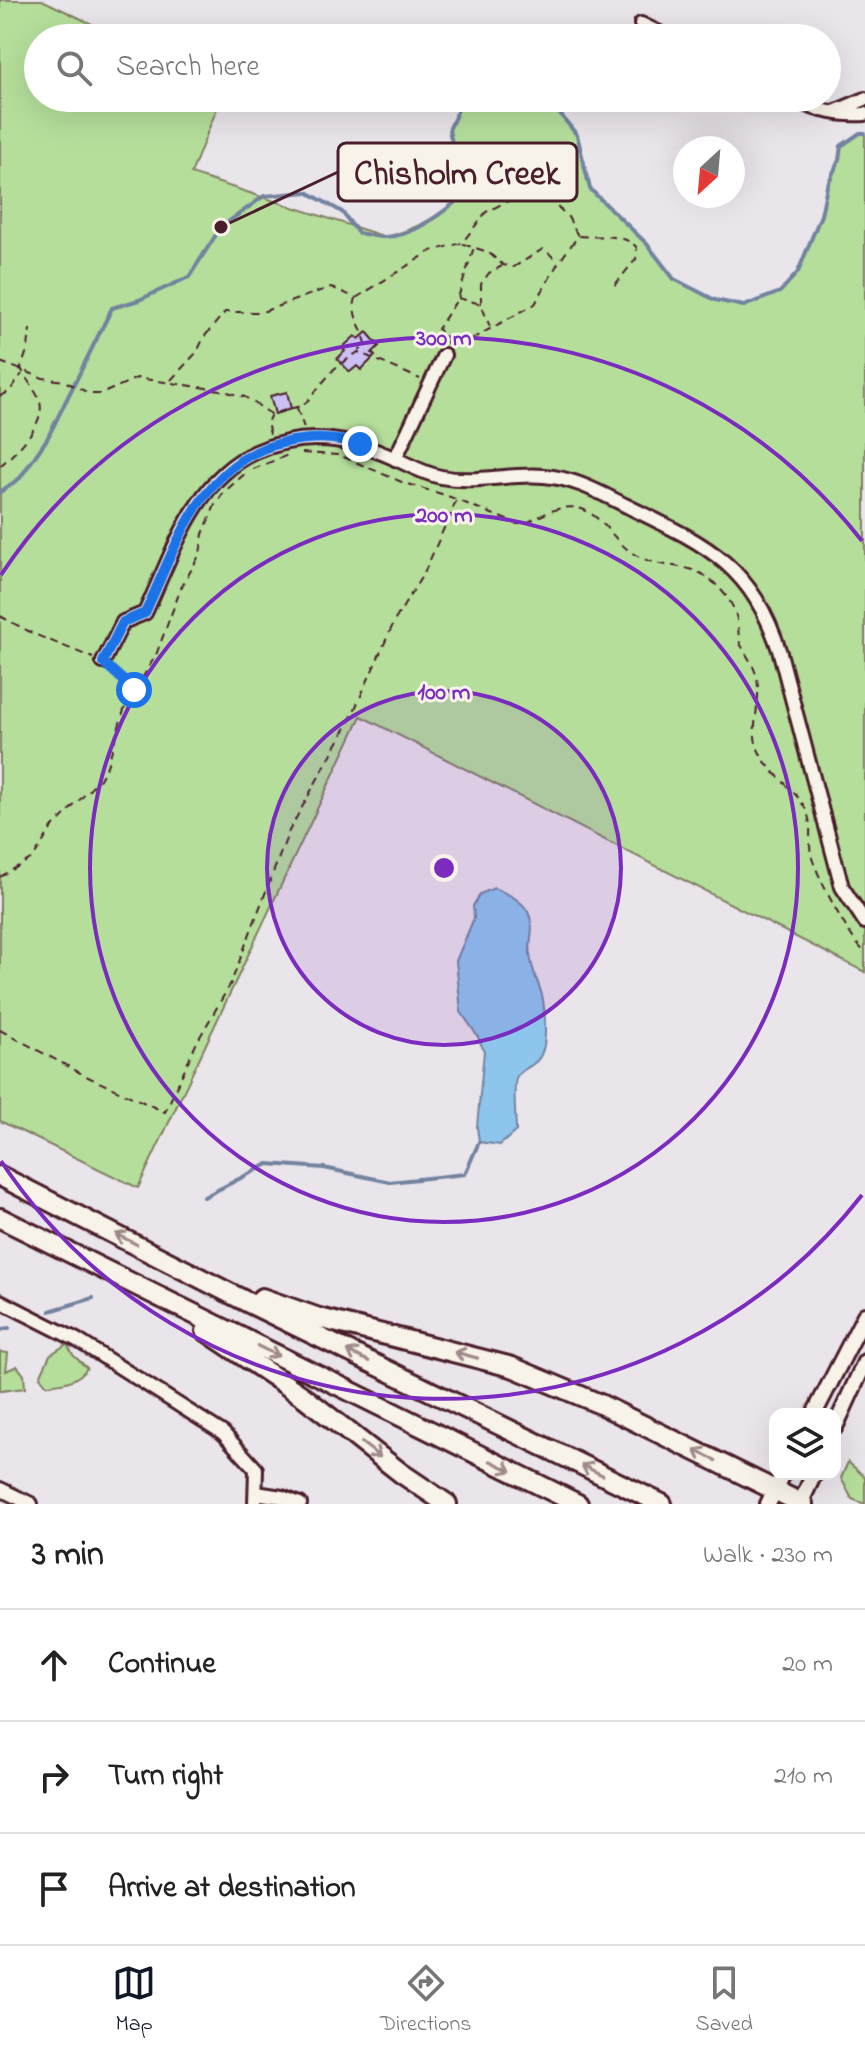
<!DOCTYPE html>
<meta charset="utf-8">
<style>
:root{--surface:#fff;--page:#f6f6f6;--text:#222;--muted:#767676;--line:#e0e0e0;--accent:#111827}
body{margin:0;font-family:"Indie Flower",sans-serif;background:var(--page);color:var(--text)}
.controls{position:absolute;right:24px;bottom:24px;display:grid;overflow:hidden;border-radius:16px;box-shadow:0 8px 32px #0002}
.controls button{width:72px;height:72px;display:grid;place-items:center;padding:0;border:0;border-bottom:2px solid var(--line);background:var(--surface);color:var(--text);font:40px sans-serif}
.compass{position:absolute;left:673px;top:136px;width:72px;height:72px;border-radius:50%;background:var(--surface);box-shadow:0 8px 32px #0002;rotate:206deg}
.stop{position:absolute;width:24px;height:24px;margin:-18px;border:6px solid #1a73e8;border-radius:50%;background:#fff}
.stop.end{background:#1a73e8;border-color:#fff;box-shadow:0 2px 8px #0008}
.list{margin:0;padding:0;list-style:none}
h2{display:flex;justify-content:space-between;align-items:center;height:104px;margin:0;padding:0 32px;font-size:34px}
h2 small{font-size:26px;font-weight:400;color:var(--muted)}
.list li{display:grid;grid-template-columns:52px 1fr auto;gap:24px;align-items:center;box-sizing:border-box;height:112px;padding:0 32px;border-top:2px solid var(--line)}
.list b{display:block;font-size:30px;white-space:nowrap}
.list em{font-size:26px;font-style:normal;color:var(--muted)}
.icon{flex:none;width:44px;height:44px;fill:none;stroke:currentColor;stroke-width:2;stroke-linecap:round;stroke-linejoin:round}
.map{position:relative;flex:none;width:865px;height:1504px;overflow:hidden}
.search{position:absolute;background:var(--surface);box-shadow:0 8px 32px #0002;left:24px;right:24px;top:24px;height:88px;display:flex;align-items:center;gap:20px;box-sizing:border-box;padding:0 28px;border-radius:44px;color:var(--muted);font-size:30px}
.sheet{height:440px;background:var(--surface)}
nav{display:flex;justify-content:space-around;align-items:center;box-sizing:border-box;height:112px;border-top:2px solid var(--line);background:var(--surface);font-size:22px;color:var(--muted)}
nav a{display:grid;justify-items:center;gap:4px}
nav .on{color:var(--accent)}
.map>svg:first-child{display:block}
</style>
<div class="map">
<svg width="865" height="1504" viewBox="0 0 865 1504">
<rect width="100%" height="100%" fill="#eae4eb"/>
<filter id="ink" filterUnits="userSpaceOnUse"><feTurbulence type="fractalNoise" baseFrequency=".0125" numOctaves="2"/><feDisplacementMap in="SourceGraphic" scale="16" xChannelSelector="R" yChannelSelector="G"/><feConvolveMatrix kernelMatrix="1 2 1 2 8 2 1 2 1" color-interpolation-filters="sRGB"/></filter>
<g filter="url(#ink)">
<path fill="#b5de9b" stroke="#807e63" stroke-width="2" d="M0 0H42L121 38H38V98H221L191 174 386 237C419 228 437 217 464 195L449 130 462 101 472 98H547L577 135 590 189 647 244 674 279 715 300 744 306 780 292 798 272 821 215 827 186 839 160 841 146 860 133H865V972L361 716 138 1188 0 1121Z
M67 1344 73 1355 87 1368C77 1382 63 1383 47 1385L40 1377 50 1355Z
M0 1352 8 1353 6 1371 17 1366 24 1375 25 1388 0 1391Z
M848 1462 865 1477V1504L852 1499 841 1478Z"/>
<path fill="#8dc5ec" stroke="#72839f" stroke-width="2" d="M494 888C506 893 521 899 528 912 536 929 529 937 530 954 531 969 538 981 542 995 545 1008 546 1032 544 1045 540 1067 527 1064 517 1076 512 1083 516 1119 516 1131L500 1145 479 1142 477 1127 484 1051 478 1037 461 1012 456 961 474 918 473 906 480 894Z"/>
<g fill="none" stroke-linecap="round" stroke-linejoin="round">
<path stroke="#72839f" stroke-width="4" d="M547 98 577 135 590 189 647 244 674 279 715 300 744 306 780 292 798 272 821 215 827 186 839 160 841 146 860 133H865
M0 492 20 478 47 439 112 308 139 300 189 277 221 227 264 196 307 192 342 212 358 233C366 234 375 237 384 237 414 237 442 213 464 195L449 130 462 101 472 98
M204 1197 268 1164 324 1168 390 1182 465 1174 479 1142
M50 1311 93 1298
M0 1330 9 1328"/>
</g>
<path fill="#cbc0f2" stroke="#4a1f2b" stroke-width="2" d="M367 332 379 346 372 353 375 356 361 370 357 366 350 372 337 359 345 351 342 348 355 336 359 339Z
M287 392 291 409 275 414 270 396Z"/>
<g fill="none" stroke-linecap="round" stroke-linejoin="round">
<defs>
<path id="minor" d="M641 24 670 38
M790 98C814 110 838 116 865 114
M834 112 865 99
M395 459 444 355
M103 662 123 622 145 613C172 556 194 479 256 452 305 430 349 438 396 459 411 466 425 474 441 477 476 484 509 473 544 476 575 478 602 494 629 507 707 545 752 565 780 653L842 887 865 922
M0 1301 77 1340 223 1433 256 1469 255 1504
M0 1489 31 1504
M256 1493 282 1497 300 1504"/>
<path id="major" d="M814 1414 865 1315
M835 1427 865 1362
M768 1504 783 1474
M800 1504 814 1474"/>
<path id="highway" d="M0 1176 249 1303 662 1504
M0 1218 578 1504
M262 1298 319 1318 512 1367 600 1404 803 1504
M206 1331 304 1397 401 1473 447 1504"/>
</defs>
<use href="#minor" stroke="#4a1f2b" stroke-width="18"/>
<use href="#major" stroke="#4a1f2b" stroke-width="20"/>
<use href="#highway" stroke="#4a1f2b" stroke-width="24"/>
<path stroke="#4a1f2b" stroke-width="2" stroke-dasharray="8 6" stroke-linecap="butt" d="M579 236C598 238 624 232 637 248L636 259 613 287
M463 244 488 252 503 265 514 267 543 249 552 256 557 265
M356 298 431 251 462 243 486 212 516 197 549 198 568 217 578 236 557 265 535 304 470 340 450 344
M458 298 481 304 490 327
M481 304V284L489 273 502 266
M448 344 438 329 458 298 474 247
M0 362 43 378 64 381 91 394H101L137 378 220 390 245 397 271 414 304 405 334 369 358 352 420 379
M171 380 197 352 204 337 225 312H262L331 287 356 298C350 317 363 326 366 345L359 351
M0 396 9 392 22 374
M297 408 304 428
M270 434 267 423 271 414
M302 453 339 455 404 483 445 495 517 524H523C536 519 549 510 562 508 597 501 609 539 634 554 667 574 691 556 721 590 731 601 737 612 738 627 739 633 738 639 741 645 749 660 758 670 758 689 759 707 752 726 756 743 764 772 794 785 806 810 814 827 807 842 812 858 818 877 850 941 865 952
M0 466C15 453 46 424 40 402 38 393 26 380 21 368L28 348 30 329
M253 469 288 455
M0 616 34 634 93 658
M111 670 133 689
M0 877 34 857 51 829 100 779 107 766 125 707 156 655 181 588 200 554 203 534 215 505 224 492 247 472
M0 1030 88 1077 165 1112 197 1042 231 983 289 831 350 720 395 620 425 571 456 501"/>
<use href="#minor" stroke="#f7f3e8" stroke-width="12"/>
<use href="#major" stroke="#f7f3e8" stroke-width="14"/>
<use href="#highway" stroke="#f7f3e8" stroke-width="18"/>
</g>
<defs><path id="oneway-shaft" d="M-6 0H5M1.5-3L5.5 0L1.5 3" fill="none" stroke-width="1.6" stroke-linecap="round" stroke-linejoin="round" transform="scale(2)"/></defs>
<g stroke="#a0898a">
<use href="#oneway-shaft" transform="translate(126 1239) rotate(-153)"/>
<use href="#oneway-shaft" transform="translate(268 1351) rotate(26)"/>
<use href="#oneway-shaft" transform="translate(466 1355) rotate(-165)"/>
<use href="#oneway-shaft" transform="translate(358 1356) rotate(-154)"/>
<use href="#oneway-shaft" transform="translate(371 1450) rotate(38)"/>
<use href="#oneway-shaft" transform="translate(705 1455) rotate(-153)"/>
<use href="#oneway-shaft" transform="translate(501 1466) rotate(26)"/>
<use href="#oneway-shaft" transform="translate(592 1470) rotate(-154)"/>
</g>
</g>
<g fill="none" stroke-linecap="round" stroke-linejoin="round" filter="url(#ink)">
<path stroke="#1a73e8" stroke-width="10" d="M134 690 103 662 123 622 145 613C176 547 201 461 282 443 310 437 333 437 360 444"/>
</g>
<circle cx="444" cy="868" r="177" fill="#7b2cbf" fill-opacity=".12"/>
<g fill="none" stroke="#7b2cbf" stroke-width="4">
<circle cx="444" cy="868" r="177"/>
<circle cx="444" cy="868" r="354"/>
<path d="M862 1195A531 531 0 0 1 1 1161M1 575A531 531 0 0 1 862 541"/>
</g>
<circle cx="444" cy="868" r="12" fill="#7b2cbf" stroke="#f7f3e8" stroke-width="4"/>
<g font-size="24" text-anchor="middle" font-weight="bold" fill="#7b2cbf" stroke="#f7f3e8" stroke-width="6" stroke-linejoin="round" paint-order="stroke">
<text x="444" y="345">300 m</text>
<text x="444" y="522">200 m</text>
<text x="444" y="699">100 m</text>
</g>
<path fill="none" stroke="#4a1f2b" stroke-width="3" d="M221 227L338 172"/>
<circle fill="#4a1f2b" stroke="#f7f3e8" stroke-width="3" cx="221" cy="227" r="8"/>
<rect fill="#f7f3e8" stroke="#4a1f2b" stroke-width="3" x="338" y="143" width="239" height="58" rx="8"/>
<g font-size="34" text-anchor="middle" font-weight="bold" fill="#4a1f2b">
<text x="457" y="184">Chisholm Creek</text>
</g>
</svg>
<div class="controls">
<button><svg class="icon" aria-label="layers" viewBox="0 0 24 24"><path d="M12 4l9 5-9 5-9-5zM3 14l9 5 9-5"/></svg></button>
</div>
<svg class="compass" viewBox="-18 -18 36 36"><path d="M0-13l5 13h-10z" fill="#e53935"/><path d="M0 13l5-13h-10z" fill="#767676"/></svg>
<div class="stop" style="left:134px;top:690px"></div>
<div class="stop end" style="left:360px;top:444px"></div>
<div class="search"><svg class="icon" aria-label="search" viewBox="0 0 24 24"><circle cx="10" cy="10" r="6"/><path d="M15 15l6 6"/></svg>Search here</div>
</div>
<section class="sheet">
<h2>3 min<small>Walk · 230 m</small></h2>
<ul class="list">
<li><svg class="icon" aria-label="ahead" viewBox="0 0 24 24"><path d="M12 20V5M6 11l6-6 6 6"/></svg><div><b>Continue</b></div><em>20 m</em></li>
<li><svg class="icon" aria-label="right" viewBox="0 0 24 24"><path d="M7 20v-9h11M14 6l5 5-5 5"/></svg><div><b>Turn right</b></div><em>210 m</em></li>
<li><svg class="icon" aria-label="arrive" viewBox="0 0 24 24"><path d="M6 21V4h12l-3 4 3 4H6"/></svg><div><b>Arrive at destination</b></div></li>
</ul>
</section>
<nav>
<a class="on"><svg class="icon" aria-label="map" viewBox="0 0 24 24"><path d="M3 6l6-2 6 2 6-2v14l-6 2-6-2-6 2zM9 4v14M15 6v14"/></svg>Map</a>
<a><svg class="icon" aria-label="directions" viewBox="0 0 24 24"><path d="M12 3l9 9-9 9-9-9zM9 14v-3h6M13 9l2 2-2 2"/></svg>Directions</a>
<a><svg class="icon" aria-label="saved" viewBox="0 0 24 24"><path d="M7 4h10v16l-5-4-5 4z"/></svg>Saved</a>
</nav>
